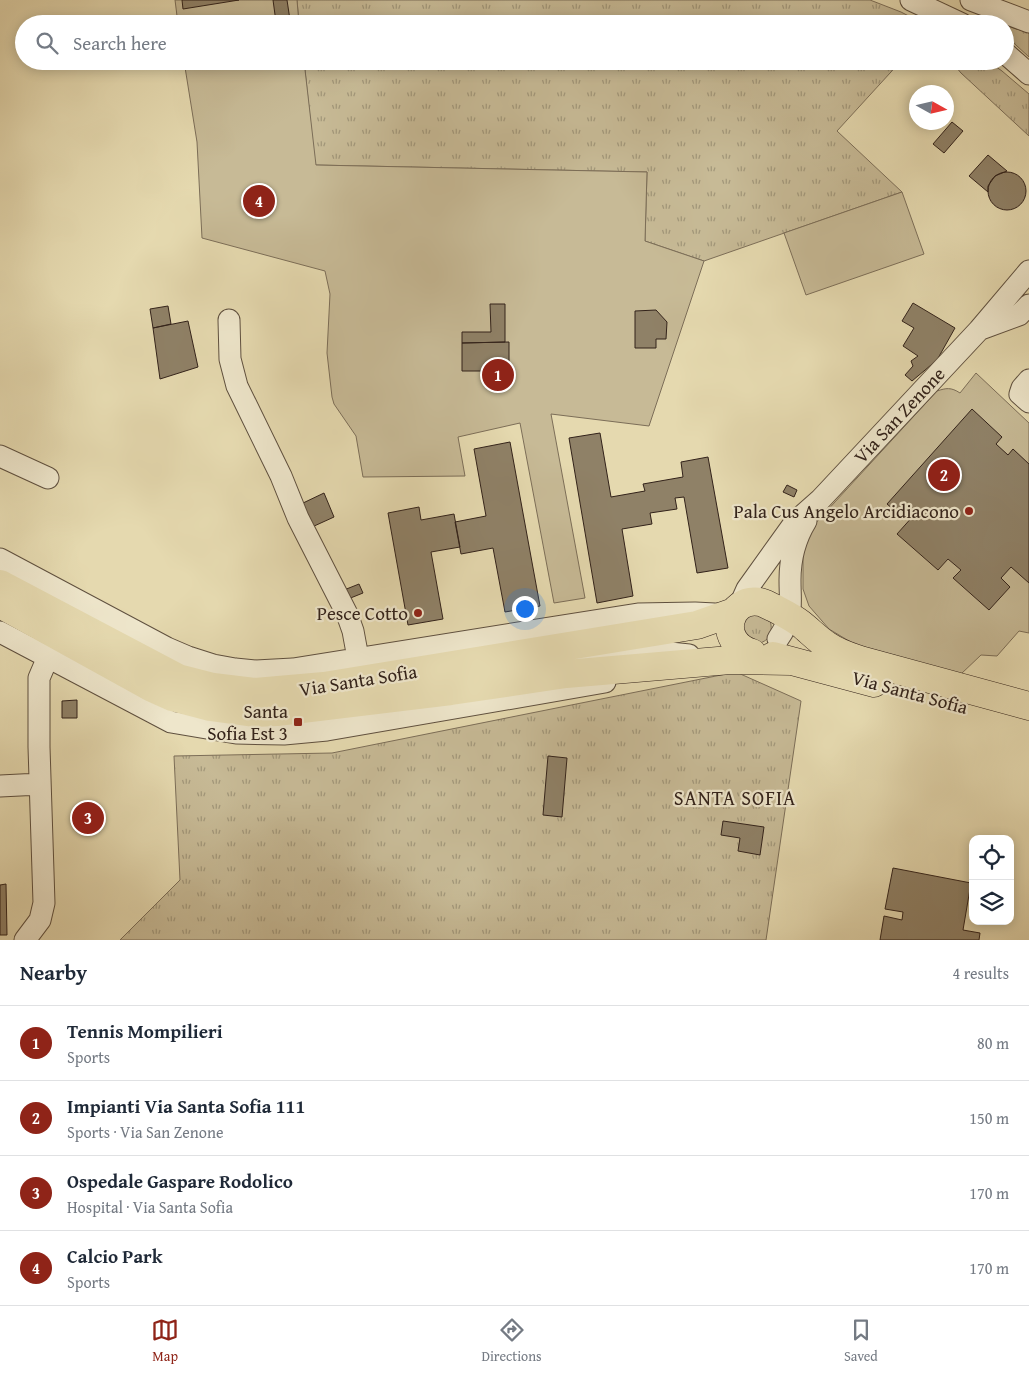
<!DOCTYPE html>
<meta charset="utf-8">
<style>
:root{--surface:#fff;--page:#f2f2f3;--text:#1f2937;--muted:#747a83;--line:#e0e1e3;--accent:#8f2418}
body{margin:0;font-family:"Gentium Book Plus",serif;background:var(--page);color:var(--text)}
.controls{position:absolute;right:15px;bottom:15px;display:grid;overflow:hidden;border-radius:10px;box-shadow:0 2px 12px #0003}
.controls button{width:45px;height:45px;display:grid;place-items:center;padding:0;border:0;border-bottom:1px solid var(--line);background:var(--surface);color:var(--text);font:25px sans-serif}
.compass{position:absolute;left:909px;top:85px;width:45px;height:45px;border-radius:50%;background:var(--surface);box-shadow:0 2px 12px #0003;rotate:98deg}
.you{position:absolute;left:524px;top:608px;width:18px;height:18px;margin:-12px;border:4px solid #fff;border-radius:50%;background:#1a73e8;box-shadow:0 0 0 8px #1a73e833}
.badge{display:grid;place-items:center;width:32px;height:32px;border-radius:50%;background:var(--accent);color:#fff;font-size:16px;font-weight:700}
.pin{position:absolute;translate:-50% -50%;border:2px solid #fff;box-shadow:0 1px 5px #0006}
.list{margin:0;padding:0;list-style:none}
h2{display:flex;justify-content:space-between;align-items:center;height:65px;margin:0;padding:0 20px;font-size:21px}
h2 small{font-size:16px;font-weight:400;color:var(--muted)}
.list li{display:grid;grid-template-columns:32px 1fr auto;gap:15px;align-items:center;box-sizing:border-box;height:75px;padding:0 20px;border-top:1px solid var(--line)}
.list b{display:block;font-size:19px;white-space:nowrap}
.list p{margin:0;font-size:16px;white-space:nowrap;color:var(--muted)}
.list em{font-size:16px;font-style:normal;color:var(--muted)}
.icon{flex:none;width:28px;height:28px;fill:none;stroke:currentColor;stroke-width:2;stroke-linecap:round;stroke-linejoin:round}
.map{position:relative;flex:none;width:1029px;height:940px;overflow:hidden}
.search{position:absolute;background:var(--surface);box-shadow:0 2px 12px #0003;left:15px;right:15px;top:15px;height:55px;display:flex;align-items:center;gap:12px;box-sizing:border-box;padding:0 18px;border-radius:28px;color:var(--muted);font-size:19px}
.sheet{height:365px;background:var(--surface)}
nav{display:flex;justify-content:space-around;align-items:center;box-sizing:border-box;height:70px;border-top:1px solid var(--line);background:var(--surface);font-size:14px;color:var(--muted)}
nav a{display:grid;justify-items:center;gap:2px}
nav .on{color:var(--accent)}
.map>svg:first-child{display:block}
</style>
<div class="map">
<svg width="1029" height="940" viewBox="0 0 1029 940">
<defs>
<pattern id="grass-tufts" width="24" height="20" patternUnits="userSpaceOnUse" patternTransform="scale(1.25)"><rect width="24" height="20" fill="#c7ba96"/><path d="M3 7l-1-3M5 7V3M7 7l1-3M15 17l-1-3M17 17v-4M19 17l1-3" fill="none" stroke="#a2977a"/></pattern>
</defs>
<rect width="100%" height="100%" fill="#e5d9af"/>
<filter id="stains"><feTurbulence type="fractalNoise" baseFrequency=".004" numOctaves="4"/><feColorMatrix values="0 0 0 0 .2 0 0 0 0 .09 0 0 0 0 .02 0 0 0 .5 -.17"/></filter>
<radialGradient id="worn" r=".72"><stop offset=".6" stop-color="#630" stop-opacity="0"/><stop offset="1" stop-color="#630" stop-opacity=".3"/></radialGradient>
<path fill="url(#grass-tufts)" stroke="#7c6e58" d="M297 0H870L901 12 924 24H299Z
M1005 25 1029 33V57L1005 35Z
M304 61H901L837 131 902 192 704 261 645 241 647 172 315 165Z
M951 61H988L1002 71 1029 94V136L961 73Z
M748 612 770 620C774 634 768 644 752 644L739 622Z
M736 672 801 701 766 940H120L180 880 174 756 332 753Z"/>
<path fill="#c7ba96" stroke="#7c6e58" d="M175 0H297L299 24H178Z
M184 61H304L316 165 647 172 645 241 704 261 649 426 551 414 585 598 554 603 520 423 458 437 465 476 363 477 356 436 334 404 332 397 327 353 330 294 325 271 202 238 197 142Z
M902 192 924 254 806 295 784 233Z
M976 373 1029 423V633L1019 631 997 656 981 655 961 674 854 644 829 629 809 606 803 589V551L812 527 937 391C946 388 951 387 960 393Z"/>
<path fill="#8f8167" stroke="#32221a" d="M182 0H239L183 9Z
M273 0H287L290 20 276 22Z
M952 122 963 131 944 153 933 144Z
M988 155 1007 171 995 176 988 186V192L969 176Z
M988 191a19 19 0 1 1 38 0a19 19 0 1 1-38 0Z
M913 303 955 328 937 360 912 381 905 375 913 366 911 361 918 356 903 346 914 328 902 321Z
M490 304H505V342L462 343V332H491Z
M168 306 171 324 153 328 150 309Z
M656 310 667 322 666 339H656V348H635V311Z
M188 321 198 367 160 379 153 328Z
M509 342V371H462V343Z
M972 409 1002 437 996 444 1008 455 1013 449 1029 464V583L1011 567 1001 578 1010 587 989 610 953 578 961 570 948 559 938 570 897 534 914 515 905 507 899 514 887 504Z
M600 433 611 497 645 491 643 484 683 477 681 462 708 457 728 568 697 573 684 497 675 498 677 509 650 513 652 524 622 529 633 596 597 603 569 438Z
M510 442 540 606 505 612 493 548 461 554 455 522 486 516 474 449Z
M787 485 797 490 794 497 783 492Z
M324 493 334 517 312 527 301 504Z
M419 507 421 520 454 514 460 547 431 552 443 619 408 625 388 513Z
M359 584 363 593 348 599 344 590Z
M77 700V718H62V701Z
M548 756 567 758 562 817 543 815Z
M723 821 764 827 760 855 738 851 740 838 721 835Z
M893 868 971 883 963 930 980 933 979 940H880L884 916 902 920 903 912 885 909Z
M6 884 7 935H0V885Z"/>
<g fill="none" stroke-linecap="round" stroke-linejoin="round">
<defs>
<path id="minor" d="M911 0 962 24
M971 0 1029 22
M1005 53 1029 74
M229 320 230 359 237 386 281 476 298 518 347 614 353 631 358 658
M981 329 1019 315 1029 305
M1029 380 1022 388 1020 394 1029 402
M0 456 48 478
M0 559 167 648 188 657 213 665 235 669 256 671 293 669 638 614 695 613 715 614
M739 607 747 589 795 522 820 500 979 330 1029 271
M0 632 171 722 236 733 284 734 327 730 605 682
M778 639C794 616 790 606 790 580 790 559 795 539 806 521
M575 657 651 651 689 655
M0 786 40 784
M25 940 40 920 44 903 39 747V678L48 657"/>
<path id="major" d="M0 584 178 678 213 687 255 692 324 686 697 625 734 612
M0 604 152 688 172 697 210 707 254 713 277 712 451 691 566 674 730 660 791 661
M752 653C716 642 728 596 760 602 765 603 769 606 774 608 783 613 792 617 801 624 810 631 818 640 828 646 838 653 848 656 860 660L1029 706
M773 656 874 683"/>
</defs>
<use href="#minor" stroke="#5f503f" stroke-width="23"/>
<use href="#major" stroke="#32221a" stroke-width="29"/>
<use href="#minor" stroke="#eee6cb" stroke-width="21"/>
<use href="#major" stroke="#e5d9af" stroke-width="28"/>
</g>
<g fill="#8f2418" stroke="#eee6cb" stroke-width="2">
<circle cx="969" cy="511" r="5"/>
<circle cx="418" cy="613" r="5"/>
<rect x="293" y="717" width="10" height="10" rx="2.5"/>
</g>
<g text-anchor="middle" stroke-width="4.5" stroke-linejoin="round" paint-order="stroke">
<g font-size="19" fill="#32221a" stroke="#eee6cb">
<text transform="translate(899 415) rotate(-47)" y="7">Via San Zenone</text>
<text transform="translate(358 680) rotate(-9)" y="7">Via Santa Sofia</text>
<text transform="translate(910 692) rotate(15)" y="7">Via Santa Sofia</text>
</g>
<g font-size="19" fill="#32221a" stroke="#eee6cb" text-anchor="end">
<text x="959" y="518">Pala Cus Angelo Arcidiacono</text>
<text x="408" y="620">Pesce Cotto</text>
<text x="288" y="718">Santa<tspan x="288" dy="22">Sofia Est 3</tspan></text>
</g>
<g font-size="20" letter-spacing="1" fill="#32221a" stroke="#eee6cb">
<text x="735" y="805">SANTA SOFIA</text>
</g>
</g>
<rect width="100%" height="100%" filter="url(#stains)"/>
<rect width="100%" height="100%" fill="url(#worn)"/>
</svg>
<div class="controls">
<button><svg class="icon" aria-label="locate" viewBox="0 0 24 24"><circle cx="12" cy="12" r="6"/><path d="M12 2v4M12 18v4M2 12h4M18 12h4"/></svg></button>
<button><svg class="icon" aria-label="layers" viewBox="0 0 24 24"><path d="M12 4l9 5-9 5-9-5zM3 14l9 5 9-5"/></svg></button>
</div>
<svg class="compass" viewBox="-18 -18 36 36"><path d="M0-13l5 13h-10z" fill="#e53935"/><path d="M0 13l5-13h-10z" fill="#747a83"/></svg>
<div class="you"></div>
<div class="pin badge" style="left:498px;top:375px">1</div>
<div class="pin badge" style="left:944px;top:475px">2</div>
<div class="pin badge" style="left:88px;top:818px">3</div>
<div class="pin badge" style="left:259px;top:201px">4</div>
<div class="search"><svg class="icon" aria-label="search" viewBox="0 0 24 24"><circle cx="10" cy="10" r="6"/><path d="M15 15l6 6"/></svg>Search here</div>
</div>
<section class="sheet">
<h2>Nearby<small>4 results</small></h2>
<ul class="list">
<li><span class="badge">1</span><div><b>Tennis Mompilieri</b><p>Sports</p></div><em>80 m</em></li>
<li><span class="badge">2</span><div><b>Impianti Via Santa Sofia 111</b><p>Sports · Via San Zenone</p></div><em>150 m</em></li>
<li><span class="badge">3</span><div><b>Ospedale Gaspare Rodolico</b><p>Hospital · Via Santa Sofia</p></div><em>170 m</em></li>
<li><span class="badge">4</span><div><b>Calcio Park</b><p>Sports</p></div><em>170 m</em></li>
</ul>
</section>
<nav>
<a class="on"><svg class="icon" aria-label="map" viewBox="0 0 24 24"><path d="M3 6l6-2 6 2 6-2v14l-6 2-6-2-6 2zM9 4v14M15 6v14"/></svg>Map</a>
<a><svg class="icon" aria-label="directions" viewBox="0 0 24 24"><path d="M12 3l9 9-9 9-9-9zM9 14v-3h6M13 9l2 2-2 2"/></svg>Directions</a>
<a><svg class="icon" aria-label="saved" viewBox="0 0 24 24"><path d="M7 4h10v16l-5-4-5 4z"/></svg>Saved</a>
</nav>
